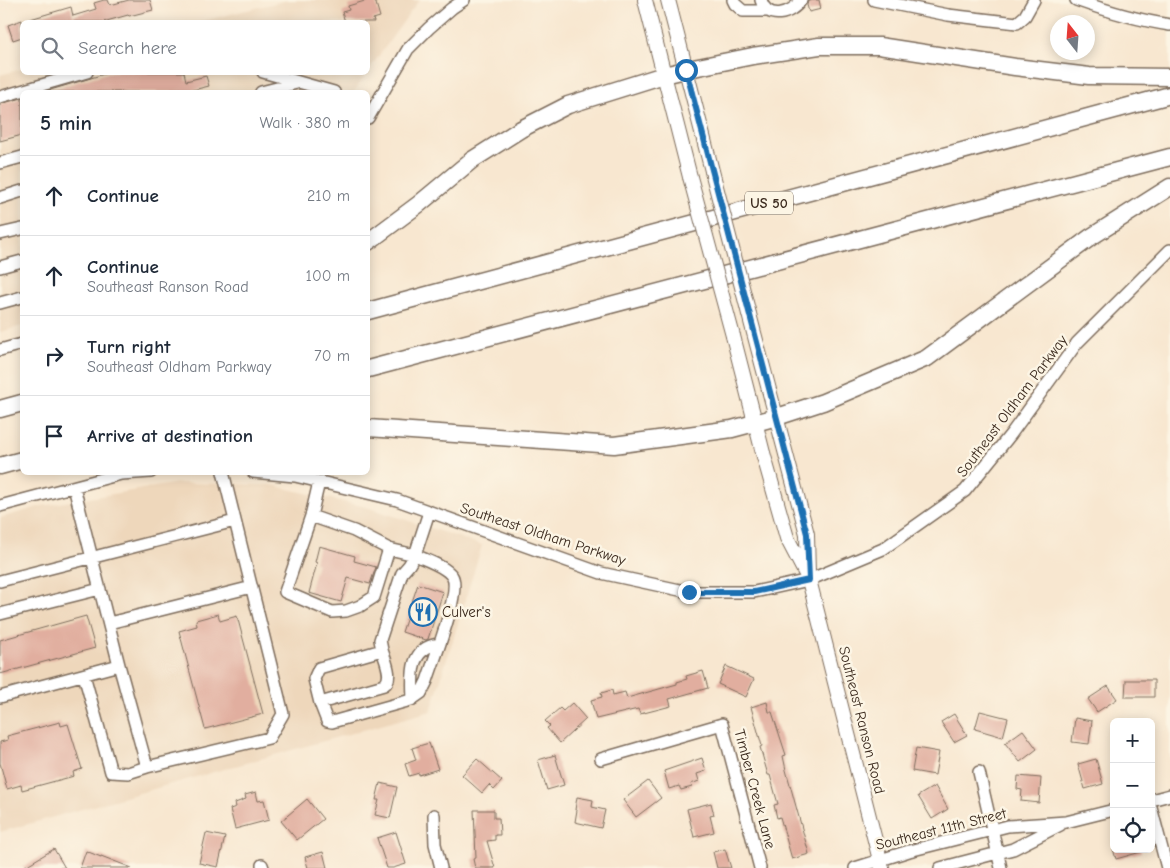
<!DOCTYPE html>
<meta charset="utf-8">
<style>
:root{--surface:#fff;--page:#f2f2f3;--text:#1f2937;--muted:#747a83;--line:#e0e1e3}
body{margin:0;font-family:"Comic Neue",sans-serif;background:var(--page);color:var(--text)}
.controls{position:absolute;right:15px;bottom:15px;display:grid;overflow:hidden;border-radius:8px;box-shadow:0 2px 12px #0003}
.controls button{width:45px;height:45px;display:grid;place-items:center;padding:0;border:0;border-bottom:1px solid var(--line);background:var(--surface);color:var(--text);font:25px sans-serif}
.compass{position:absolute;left:1050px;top:15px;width:45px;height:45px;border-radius:50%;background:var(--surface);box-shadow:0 2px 12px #0003;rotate:343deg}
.stop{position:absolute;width:15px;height:15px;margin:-11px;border:4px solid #1f6fb2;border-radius:50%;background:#fff}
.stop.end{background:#1f6fb2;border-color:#fff;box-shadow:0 1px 5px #0008}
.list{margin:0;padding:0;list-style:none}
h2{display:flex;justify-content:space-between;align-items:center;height:65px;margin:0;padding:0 20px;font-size:21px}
h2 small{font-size:16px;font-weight:400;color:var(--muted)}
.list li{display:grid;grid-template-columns:32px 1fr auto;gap:15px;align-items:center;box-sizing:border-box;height:80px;padding:0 20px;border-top:1px solid var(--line)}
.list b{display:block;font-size:19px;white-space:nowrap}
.list p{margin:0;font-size:16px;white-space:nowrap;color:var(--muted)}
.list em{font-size:16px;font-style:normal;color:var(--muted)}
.icon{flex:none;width:28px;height:28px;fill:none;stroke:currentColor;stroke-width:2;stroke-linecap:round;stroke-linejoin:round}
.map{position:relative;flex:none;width:1170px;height:868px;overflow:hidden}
.search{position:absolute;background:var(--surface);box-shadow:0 2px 12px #0003;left:20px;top:20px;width:350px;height:55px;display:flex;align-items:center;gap:12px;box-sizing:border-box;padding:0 18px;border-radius:8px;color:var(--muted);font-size:19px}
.panel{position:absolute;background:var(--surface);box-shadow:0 2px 12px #0003;left:20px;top:90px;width:350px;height:385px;border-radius:8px}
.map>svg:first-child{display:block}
</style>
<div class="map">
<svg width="1170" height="868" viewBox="0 0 1170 868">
<rect width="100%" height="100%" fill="#fcf5e5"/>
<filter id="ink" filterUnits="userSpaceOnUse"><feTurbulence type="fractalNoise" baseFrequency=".02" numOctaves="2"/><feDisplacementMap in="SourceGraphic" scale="10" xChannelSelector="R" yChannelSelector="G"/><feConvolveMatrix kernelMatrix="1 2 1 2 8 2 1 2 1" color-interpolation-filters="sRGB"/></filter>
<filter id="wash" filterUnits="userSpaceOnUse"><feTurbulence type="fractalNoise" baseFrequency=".0096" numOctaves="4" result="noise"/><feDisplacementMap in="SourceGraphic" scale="20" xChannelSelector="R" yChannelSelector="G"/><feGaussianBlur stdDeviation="1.12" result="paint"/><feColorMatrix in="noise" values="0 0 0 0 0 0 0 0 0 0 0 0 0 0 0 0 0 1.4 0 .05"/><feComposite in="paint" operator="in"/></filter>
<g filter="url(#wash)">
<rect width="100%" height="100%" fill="#f8e7d0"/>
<path fill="#eed7bb" d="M288 0H419L368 71V22H198Z
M22 69V72L367 73 354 92H22V326L0 332V75Z
M178 483 271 485 366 507 482 545 431 711 0 832V518L42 506Z"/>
<g id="blocks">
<path fill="#e1ae9f" d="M104 0H108L110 5 129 0H150L153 10 129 16 128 15 103 22H27V20L71 7 73 16 96 9 94 3Z
M368 0H375L380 17 373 19 374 22H345L342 12 349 10 348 6Z
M813 0H819L821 9 809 12 807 5 808 1Z
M22 20V37L13 40 8 25Z
M111 72H184L186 81 206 76 209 86 185 92H47V91Z
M22 98V135L0 141V104Z
M319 546 355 556 354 561 376 567 370 584 348 578 341 602 309 593 317 563 315 562Z
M418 584 443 592 428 639 426 640 402 632Z
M218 614 220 621 237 616 263 714 205 729 179 631 197 626 196 620Z
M86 616 95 648 0 674V640Z
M726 666 754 679 746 697 718 684Z
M703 671 708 688 669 699 671 706 640 714 638 709 596 719 591 700 602 697 601 693 612 690 613 695 625 692 627 698 677 684V682L687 679 686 676Z
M1126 680H1154V697H1125Z
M1108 686 1117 699 1097 712 1088 699Z
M767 702 769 712H772L786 755 783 756 786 770 809 854 792 859 780 817 777 818 774 805 778 804 770 775H768L760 747 762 746 751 707Z
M572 703 586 719 560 743 547 728 550 726 545 721 560 708 563 711Z
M980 711 1008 718 1003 737 975 729Z
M954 714 967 735 954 742 941 722Z
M1075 718 1092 721 1089 744 1072 742Z
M60 722 61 726 68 724 82 769 73 772 74 776 22 790 21 785 7 789 0 763V742L8 740 7 736Z
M1023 730 1037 749 1020 762 1005 743Z
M429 743 438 769 419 775V773L409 776 405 764 416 760 412 748Z
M916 748 939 752 935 775 912 771Z
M555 755 564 785 547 790 538 760Z
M702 758 706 771 697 774 699 781 691 784 692 787 681 790 679 786 669 789 664 771Z
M477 759 502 781 494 790 489 785 482 793 462 775Z
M1096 759 1103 784 1085 789 1078 764Z
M1018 776 1041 778 1039 803 1021 801 1022 790 1017 789Z
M648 781 661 798 636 817 623 800Z
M380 783 397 787 390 818 375 815 379 800H376Z
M935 786 948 809 932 819 918 796Z
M256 792 258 801 264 800 269 820 235 829 230 809 236 807 235 803 246 799 245 795Z
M577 797 593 800 592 807 605 810 601 828 575 822 577 810H575Z
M307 799 323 819 297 840 281 821Z
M711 803 714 815 710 816 714 832 694 837 687 809Z
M474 810H494V818H499L500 835H495V840L487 841 495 868H475L473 859 476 858Z
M396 832 406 864 393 868H387L377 838Z
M206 833 225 837 218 867 199 863Z
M54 849 65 868H22Z
M725 849 731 868H717L713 852Z
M1113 849H1140L1141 852 1116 859Z
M86 851 101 857V856L132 868H80Z
M323 852 327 868H308L305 857Z"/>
</g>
</g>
<g filter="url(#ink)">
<use href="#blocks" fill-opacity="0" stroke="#7d6c5c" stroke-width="1"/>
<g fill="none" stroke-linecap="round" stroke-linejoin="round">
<defs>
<path id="minor" d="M733 0 735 4 743 11H766
M761 0C767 21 791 15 801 0
M874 0 948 15 1017 23 1025 16 1034 0
M1076 0C1107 11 1137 20 1170 25
M263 72 334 92
M261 92 297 83
M0 97 87 72
M368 118 408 49 429 28 452 8 464 0
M0 163 22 157
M0 198 22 191
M0 234 22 229
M0 267 22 261
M0 303 22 297
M0 350 22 344
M253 472 295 476 397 500 601 573 689 592H754L809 580 883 549 965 491 1011 434 1077 343 1170 250
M319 482 311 516 285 592 332 612 346 611 360 606 374 597 389 549 415 555 429 512
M74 487 119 665 147 767 269 738 283 714 223 472
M0 506 121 474 151 472
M311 516 354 531 389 549
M0 581 235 521
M0 614 100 589
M109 623 252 587
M84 675 111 772 128 773 147 767
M0 697 119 665
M413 699C412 675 409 648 439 644
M320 703 327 721 332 722 411 700 421 693 427 681C433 661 462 591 452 576 445 566 426 560 415 555L409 565 402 573 380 640 382 650 319 668 314 679 320 703 384 685C394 678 385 660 382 650
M601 759 722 724 760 868
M979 772 1001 868
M1151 800 1170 795
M1151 807 1167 868
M434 815 435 844 441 868
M262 865 263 868
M855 868 909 851 1008 826 1066 822 1114 810
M940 868 1013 849 1060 825"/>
<path id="major" d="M645 0 690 177
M668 0 712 171
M749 314 807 534 808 575
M733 336 763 453 787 538 809 580 882 868"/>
<path id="highway" d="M368 242 419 204 472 160 521 129 568 105 664 75 698 67 753 56 819 46H879L1015 67 1089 76 1170 77
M368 311 1170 95
M368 369 1170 157
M0 409 22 403
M368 428 614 445 732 429 777 417 823 402 927 358 1091 237 1170 187
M0 466 22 460"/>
</defs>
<use href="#minor" stroke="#7d6c5c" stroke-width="14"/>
<use href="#major" stroke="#7d6c5c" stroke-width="16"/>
<use href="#highway" stroke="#7d6c5c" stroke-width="19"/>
<use href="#minor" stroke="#fff" stroke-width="11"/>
<use href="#major" stroke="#fff" stroke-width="14"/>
<use href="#highway" stroke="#fff" stroke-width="16"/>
<defs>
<path id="major-bridge" d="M712 171 749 314
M690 177 733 336"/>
</defs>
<use href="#major-bridge" stroke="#7d6c5c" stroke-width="16" stroke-linecap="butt"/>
<use href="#major-bridge" stroke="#fff" stroke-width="14"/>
</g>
</g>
<g fill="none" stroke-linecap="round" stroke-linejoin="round" filter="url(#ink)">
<path stroke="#1f6fb2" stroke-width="6" d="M686 70 807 534 809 580 754 592H689"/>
</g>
<defs>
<symbol id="restaurant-ring" viewBox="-11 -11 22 22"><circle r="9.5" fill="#fcf5e5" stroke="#1f6fb2" stroke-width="1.5"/><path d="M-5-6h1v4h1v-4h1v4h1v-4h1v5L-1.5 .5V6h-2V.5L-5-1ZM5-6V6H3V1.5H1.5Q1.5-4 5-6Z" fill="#1f6fb2"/></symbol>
</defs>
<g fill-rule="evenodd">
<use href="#restaurant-ring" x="407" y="596" width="32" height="32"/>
</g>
<g text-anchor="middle" stroke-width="5" stroke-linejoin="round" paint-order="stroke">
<rect fill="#fcf5e5" stroke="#75675a" stroke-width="1" x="745" y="191.5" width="48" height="23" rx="4"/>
<g font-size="14" font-weight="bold" fill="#3b2a1e">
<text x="769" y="208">US 50</text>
</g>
<g font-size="15" fill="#3b2a1e" stroke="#fcf5e5">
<text transform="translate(1012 406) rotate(-53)" y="5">Southeast Oldham Parkway</text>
<text transform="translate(543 534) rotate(18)" y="5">Southeast Oldham Parkway</text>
<text transform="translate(862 720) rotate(76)" y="5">Southeast Ranson Road</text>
<text transform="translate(755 789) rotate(75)" y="5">Timber Creek Lane</text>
<text transform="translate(941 829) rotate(-14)" y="5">Southeast 11th Street</text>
</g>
<g font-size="15" fill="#3b2a1e" stroke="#fcf5e5" text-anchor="start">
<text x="442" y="617">Culver's</text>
</g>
</g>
</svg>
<div class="controls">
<button>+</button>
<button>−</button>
<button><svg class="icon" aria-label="locate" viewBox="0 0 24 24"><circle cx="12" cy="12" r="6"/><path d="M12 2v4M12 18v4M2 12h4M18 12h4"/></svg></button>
</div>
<svg class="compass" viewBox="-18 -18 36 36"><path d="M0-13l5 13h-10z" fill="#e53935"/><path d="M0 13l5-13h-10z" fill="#747a83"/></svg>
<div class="stop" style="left:686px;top:70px"></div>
<div class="stop end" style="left:689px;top:592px"></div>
<div class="search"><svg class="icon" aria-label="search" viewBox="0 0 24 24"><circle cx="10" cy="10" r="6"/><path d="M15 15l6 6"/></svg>Search here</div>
<section class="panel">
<h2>5 min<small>Walk · 380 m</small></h2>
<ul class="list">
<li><svg class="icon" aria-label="ahead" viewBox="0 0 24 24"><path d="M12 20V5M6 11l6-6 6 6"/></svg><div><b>Continue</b></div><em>210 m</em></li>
<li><svg class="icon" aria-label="ahead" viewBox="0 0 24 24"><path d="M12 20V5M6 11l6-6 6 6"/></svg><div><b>Continue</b><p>Southeast Ranson Road</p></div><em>100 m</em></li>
<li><svg class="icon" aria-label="right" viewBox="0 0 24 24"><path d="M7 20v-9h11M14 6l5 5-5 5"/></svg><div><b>Turn right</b><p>Southeast Oldham Parkway</p></div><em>70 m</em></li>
<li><svg class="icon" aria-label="arrive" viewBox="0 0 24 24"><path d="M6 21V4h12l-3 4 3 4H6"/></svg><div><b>Arrive at destination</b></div></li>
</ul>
</section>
</div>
